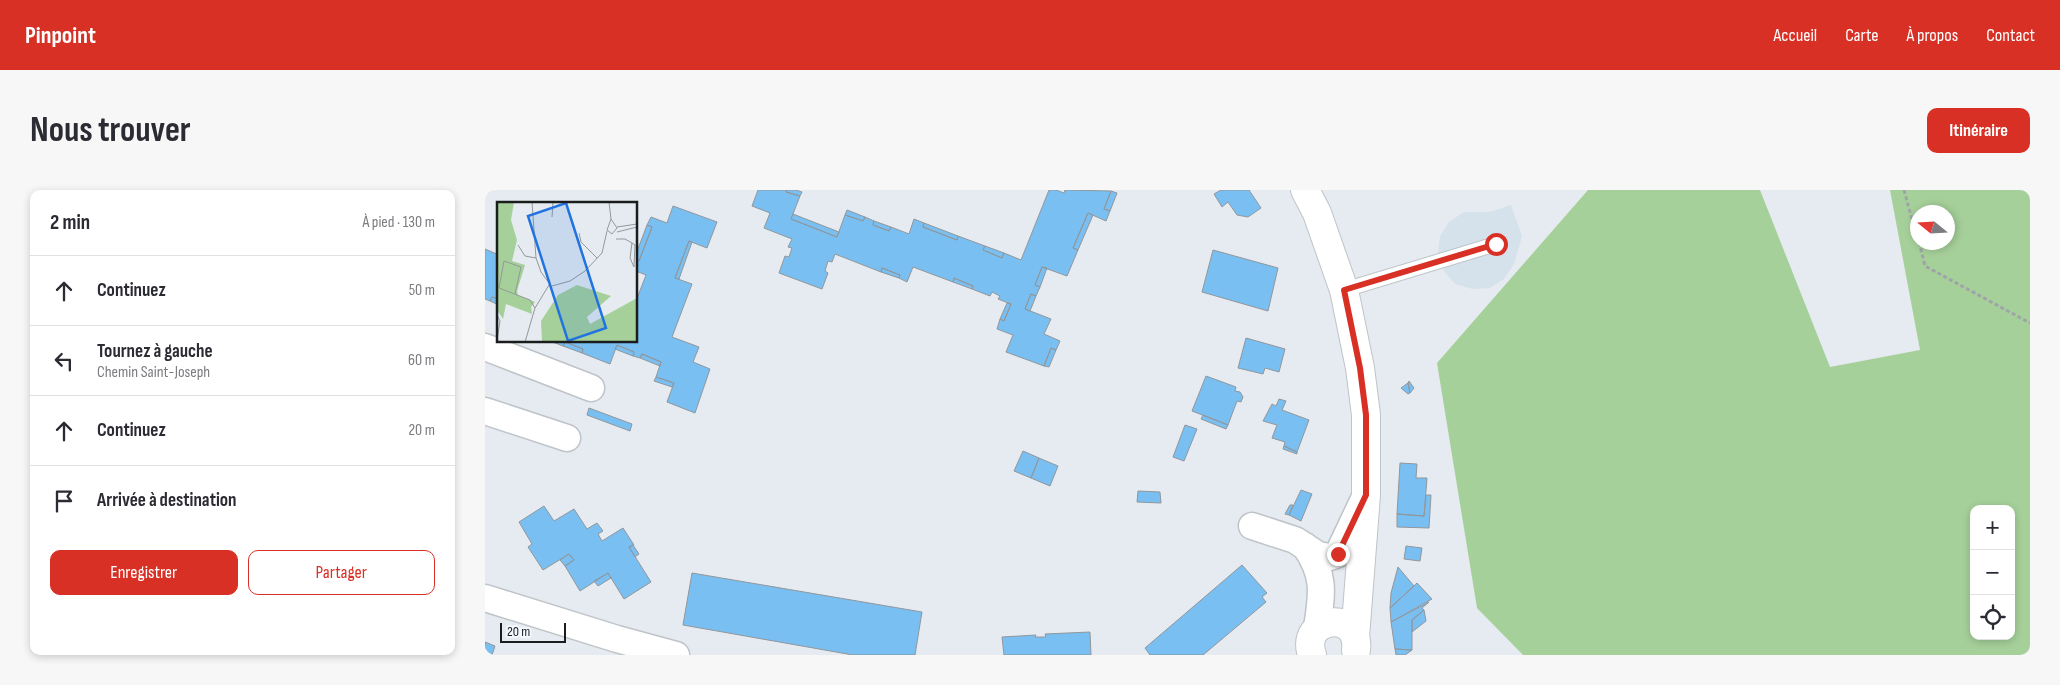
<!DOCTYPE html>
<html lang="fr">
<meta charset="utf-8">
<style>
:root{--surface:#fff;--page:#f7f7f7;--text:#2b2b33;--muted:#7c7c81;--line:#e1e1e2;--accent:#d93025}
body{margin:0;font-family:"Sofia Sans Condensed",sans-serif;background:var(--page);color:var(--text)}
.controls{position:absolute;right:15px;bottom:15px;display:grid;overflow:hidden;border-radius:10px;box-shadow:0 2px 8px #0003}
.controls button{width:45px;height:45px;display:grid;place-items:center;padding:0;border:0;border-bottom:1px solid var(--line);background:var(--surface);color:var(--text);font:25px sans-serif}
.compass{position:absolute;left:1425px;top:15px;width:45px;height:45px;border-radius:50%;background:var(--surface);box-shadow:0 2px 8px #0003;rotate:288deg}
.scale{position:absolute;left:15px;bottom:12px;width:66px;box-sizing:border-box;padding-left:5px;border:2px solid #1a1c1e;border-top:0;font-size:14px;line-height:18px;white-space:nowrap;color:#1a1c1e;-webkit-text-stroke:4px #f2f8fd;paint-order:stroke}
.stop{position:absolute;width:15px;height:15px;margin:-11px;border:4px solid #d93025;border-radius:50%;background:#fff}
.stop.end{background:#d93025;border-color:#fff;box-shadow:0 1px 5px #0008}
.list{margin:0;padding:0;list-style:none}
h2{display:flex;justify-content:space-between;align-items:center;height:65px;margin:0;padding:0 20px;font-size:21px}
h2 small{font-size:16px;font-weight:400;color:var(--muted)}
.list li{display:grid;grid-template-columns:32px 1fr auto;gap:15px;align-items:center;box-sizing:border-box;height:70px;padding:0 20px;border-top:1px solid var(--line)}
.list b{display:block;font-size:19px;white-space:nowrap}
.list p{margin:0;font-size:16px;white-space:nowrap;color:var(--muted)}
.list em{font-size:16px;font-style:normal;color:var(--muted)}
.actions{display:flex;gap:10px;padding:15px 20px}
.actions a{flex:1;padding:11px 0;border:1px solid var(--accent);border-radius:10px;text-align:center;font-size:18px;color:var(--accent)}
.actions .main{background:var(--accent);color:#fff}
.icon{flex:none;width:28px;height:28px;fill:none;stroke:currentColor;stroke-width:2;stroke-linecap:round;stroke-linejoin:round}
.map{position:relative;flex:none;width:1545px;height:465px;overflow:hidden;border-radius:10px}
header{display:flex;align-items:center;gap:30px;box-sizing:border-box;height:70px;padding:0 25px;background:var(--accent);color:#fff}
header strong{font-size:24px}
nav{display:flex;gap:28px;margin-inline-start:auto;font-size:18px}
.intro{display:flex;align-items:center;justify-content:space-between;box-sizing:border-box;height:120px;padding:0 30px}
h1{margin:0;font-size:35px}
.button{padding:12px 22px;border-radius:10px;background:var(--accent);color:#fff;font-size:18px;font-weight:700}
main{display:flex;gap:30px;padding:0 30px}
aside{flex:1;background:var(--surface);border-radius:10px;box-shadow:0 2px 8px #0003}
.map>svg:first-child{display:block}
</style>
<header>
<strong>Pinpoint</strong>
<nav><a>Accueil</a><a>Carte</a><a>À propos</a><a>Contact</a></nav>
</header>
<div class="intro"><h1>Nous trouver</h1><a class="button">Itinéraire</a></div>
<main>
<aside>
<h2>2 min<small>À pied · 130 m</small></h2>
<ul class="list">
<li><svg class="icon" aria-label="ahead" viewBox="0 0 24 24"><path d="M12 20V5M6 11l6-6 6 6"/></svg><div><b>Continuez</b></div><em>50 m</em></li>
<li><svg class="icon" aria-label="left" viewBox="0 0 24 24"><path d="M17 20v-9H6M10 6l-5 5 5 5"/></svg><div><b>Tournez à gauche</b><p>Chemin Saint-Joseph</p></div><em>60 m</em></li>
<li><svg class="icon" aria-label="ahead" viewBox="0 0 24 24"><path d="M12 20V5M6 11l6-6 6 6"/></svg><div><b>Continuez</b></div><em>20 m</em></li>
<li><svg class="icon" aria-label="arrive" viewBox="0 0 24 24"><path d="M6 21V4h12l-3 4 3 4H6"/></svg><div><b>Arrivée à destination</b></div></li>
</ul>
<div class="actions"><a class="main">Enregistrer</a><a>Partager</a></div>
</aside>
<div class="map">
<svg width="1545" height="465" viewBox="0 0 1545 465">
<rect width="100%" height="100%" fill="#e5ebf0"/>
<path fill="#d5e1eb" d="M1026 15 1037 46 1029 74 1019 89 1005 98 988 99 970 94 959 81 953 64 955 46 964 32 979 22H1005Z"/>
<path fill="#a6d09a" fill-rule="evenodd" d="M1103 0H1275L1345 177 1435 160 1405 0H1545V465H1038L992 418 952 173ZM1432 22H1462V52H1432ZM1489 319H1526V446H1489Z"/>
<path fill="#79bff2" stroke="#91979b" d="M273 0H302L301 2 315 6 306 29 352 47 360 25 378 31 380 27 389 31 388 35 404 41 406 37 424 44 429 29 439 33 438 37 472 50 473 46 500 56 498 60 517 68 519 63 536 70 564 0H571L579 3 580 0 626 1 619 19 625 21 621 31 603 23 588 58 593 60 582 86 557 77 550 95 555 97 551 106 546 104 540 119 566 129 559 144 575 151 571 160 566 158 559 176 521 162 528 145 512 139 515 129 519 131 526 114 513 109 515 106 507 102 505 106 487 99 488 96 469 88 468 92 428 77 422 92 414 88 415 85 397 78 396 82 350 64 347 72 343 71 340 81 343 83 337 99 294 83 300 66 304 67 307 58 303 57 307 49 279 38 285 23 267 16Z
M302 0H311L317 2 315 6 301 2Z
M736 0H764L776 18 763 27 752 25 743 12 737 17 729 4Z
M626 1 632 3 625 21 619 19Z
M188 16 232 32 222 58 204 51 190 88 207 94 187 147 214 157 208 172 225 179 210 223 182 212 189 193 171 187 176 172 157 164 155 168 148 166 149 162 132 155 125 174 97 163 98 159 80 152 78 156 65 151H151V111L161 85 151 81V70L154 71 167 37 162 35 166 27 182 33Z
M362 20 380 27 378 31 360 25Z
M603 23 608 25 593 60 588 58Z
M308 24 354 42 352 47 306 29Z
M389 31 406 37 404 41 388 35Z
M439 33 473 46 472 50 438 37Z
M162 35 167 37 154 71 151 70V64Z
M204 51 207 52 194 89 190 88Z
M500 56 519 63 517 68 498 60Z
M0 59 14 65V109L7 107 5 111 0 109Z
M728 60 793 78 783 121 717 102Z
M557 77 562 78 555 97 550 95Z
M397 78 415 85 414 88 396 82Z
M469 88 488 96 487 99 468 92Z
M546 104 551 106 545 121 540 119Z
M7 107 14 109V115L5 111Z
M522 113 526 114 519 131 515 129Z
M761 148 800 159 794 182 780 178 778 184 753 178Z
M80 152 98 159 97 163 78 156Z
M132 155 149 162 148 166 130 159Z
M566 158 571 160 564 177 559 176Z
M157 164 176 172 175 176 155 168Z
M721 186 751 197 750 201 755 202 758 207 756 212 752 211 743 235 707 221Z
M171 187 189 193 187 197 169 191Z
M924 191 929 198 925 203 923 193Z
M923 193 925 203 923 204 916 198Z
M794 209 801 211 797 220 824 230 812 262 799 256 800 252 787 248 792 235 778 231 787 214 791 216Z
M104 218 147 234 145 241 102 225Z
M718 225 743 235 741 239 716 229Z
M700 235 712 239 699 271 688 267Z
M799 256 812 262V264L798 259Z
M538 261 554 268 546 288 529 281Z
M554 268 573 276 565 296 546 288Z
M915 273 932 274 931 288H942L939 326 912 324Z
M816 300 827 304 816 331 804 325Z
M653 301 675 302 676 313 652 312Z
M941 305H946L944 338 912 337V324L939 326Z
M805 315H808L804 325 800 324Z
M59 316 69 331 89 319 102 339 112 333 118 341 113 344 117 351 138 338 149 355 144 357 166 392 139 409 123 383 95 401 80 376 89 370 84 364 58 380 43 357 47 354 34 332Z
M148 355 154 364 150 367 144 357Z
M921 356 937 358 935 371 919 369Z
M84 364 89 370 80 376 75 370Z
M757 375 782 403 777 407 781 412 718 465H665L660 458Z
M913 377 929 396 905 418 906 403Z
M123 383 126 388 113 396 109 391Z
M207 383 437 422 430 465H368L198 435Z
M932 393 947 409 906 432 905 418Z
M944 412 937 418 939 420 927 430V460L910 459 906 432Z
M939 420 941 431 927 442V430Z
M605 442 606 465H519L517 447 551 445 550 447H561L560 444Z
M0 452 10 456 7 465H0Z
M910 459 927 460 920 465H911Z"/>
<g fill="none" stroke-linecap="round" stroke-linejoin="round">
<defs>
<path id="service" d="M859 100 1011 54"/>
<path id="minor" d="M0 157 106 198
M0 221 82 248
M767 336 810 350 833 365 845 367 853 364 880 307
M820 356C841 386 837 405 832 438
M0 408 132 449 191 465"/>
<path id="secondary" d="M820 0 832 23 859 100 875 178 881 225V305L870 447
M827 465C814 426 876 419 871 460"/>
</defs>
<use href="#service" stroke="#bec4c8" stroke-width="16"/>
<use href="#minor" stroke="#bec4c8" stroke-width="29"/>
<use href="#secondary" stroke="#bec4c8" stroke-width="30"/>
<path stroke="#9fa4a8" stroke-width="3" stroke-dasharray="4 2.5" stroke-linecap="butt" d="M1419 0 1432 48
M1434 52 1440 76 1545 133"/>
<use href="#service" stroke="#fff" stroke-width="14"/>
<use href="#minor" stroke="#fff" stroke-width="26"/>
<use href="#secondary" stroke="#fff" stroke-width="28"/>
</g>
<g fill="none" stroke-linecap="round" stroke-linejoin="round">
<path stroke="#d93025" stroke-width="6" d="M853 364 881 305V225L875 178 859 100 1011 54"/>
</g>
<g transform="translate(12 12)">
<rect width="140" height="140" fill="#e5ebf0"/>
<path d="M0 0H17L14 18 20 38 15 59 28 63 20 89 21 93 38 100 34 105 35 112 9 102 6 117 0 108ZM80 83 114 94 90 115 93 122 140 96V140H45L44 119 61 93Z" fill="#a6d09a"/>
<path fill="none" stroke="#94989c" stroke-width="1" d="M35 0 39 56 44 70 52 81M112 0 114 17 110 28 115 32 120 26 114 17M115 0H140M55 15 56 0M120 25 140 22M120 30 140 25M82 31 84 40 100 56M119 37H128L135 41 133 56 137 65 138 43 135 41M21 43 28 54 39 56M55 84 73 79 88 69 105 51 110 29M18 92 24 65 7 59 2 86 33 98 38 106M0 113 3 119 0 138M28 140 38 106 52 83"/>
<path fill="#2174df" fill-opacity="0.15" stroke="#2174df" stroke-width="2.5" d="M69 1 109 126 71 139 31 14Z"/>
<rect width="140" height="140" fill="none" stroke="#1a1c1e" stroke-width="2.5"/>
</g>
</svg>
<div class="controls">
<button>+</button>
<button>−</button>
<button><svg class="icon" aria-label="locate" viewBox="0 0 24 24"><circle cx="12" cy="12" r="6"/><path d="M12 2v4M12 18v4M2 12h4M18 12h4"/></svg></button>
</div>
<svg class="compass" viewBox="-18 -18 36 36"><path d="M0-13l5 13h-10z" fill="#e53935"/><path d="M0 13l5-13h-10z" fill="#7c7c81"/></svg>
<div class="scale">20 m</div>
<div class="stop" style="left:1011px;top:54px"></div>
<div class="stop end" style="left:853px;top:364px"></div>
</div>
</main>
